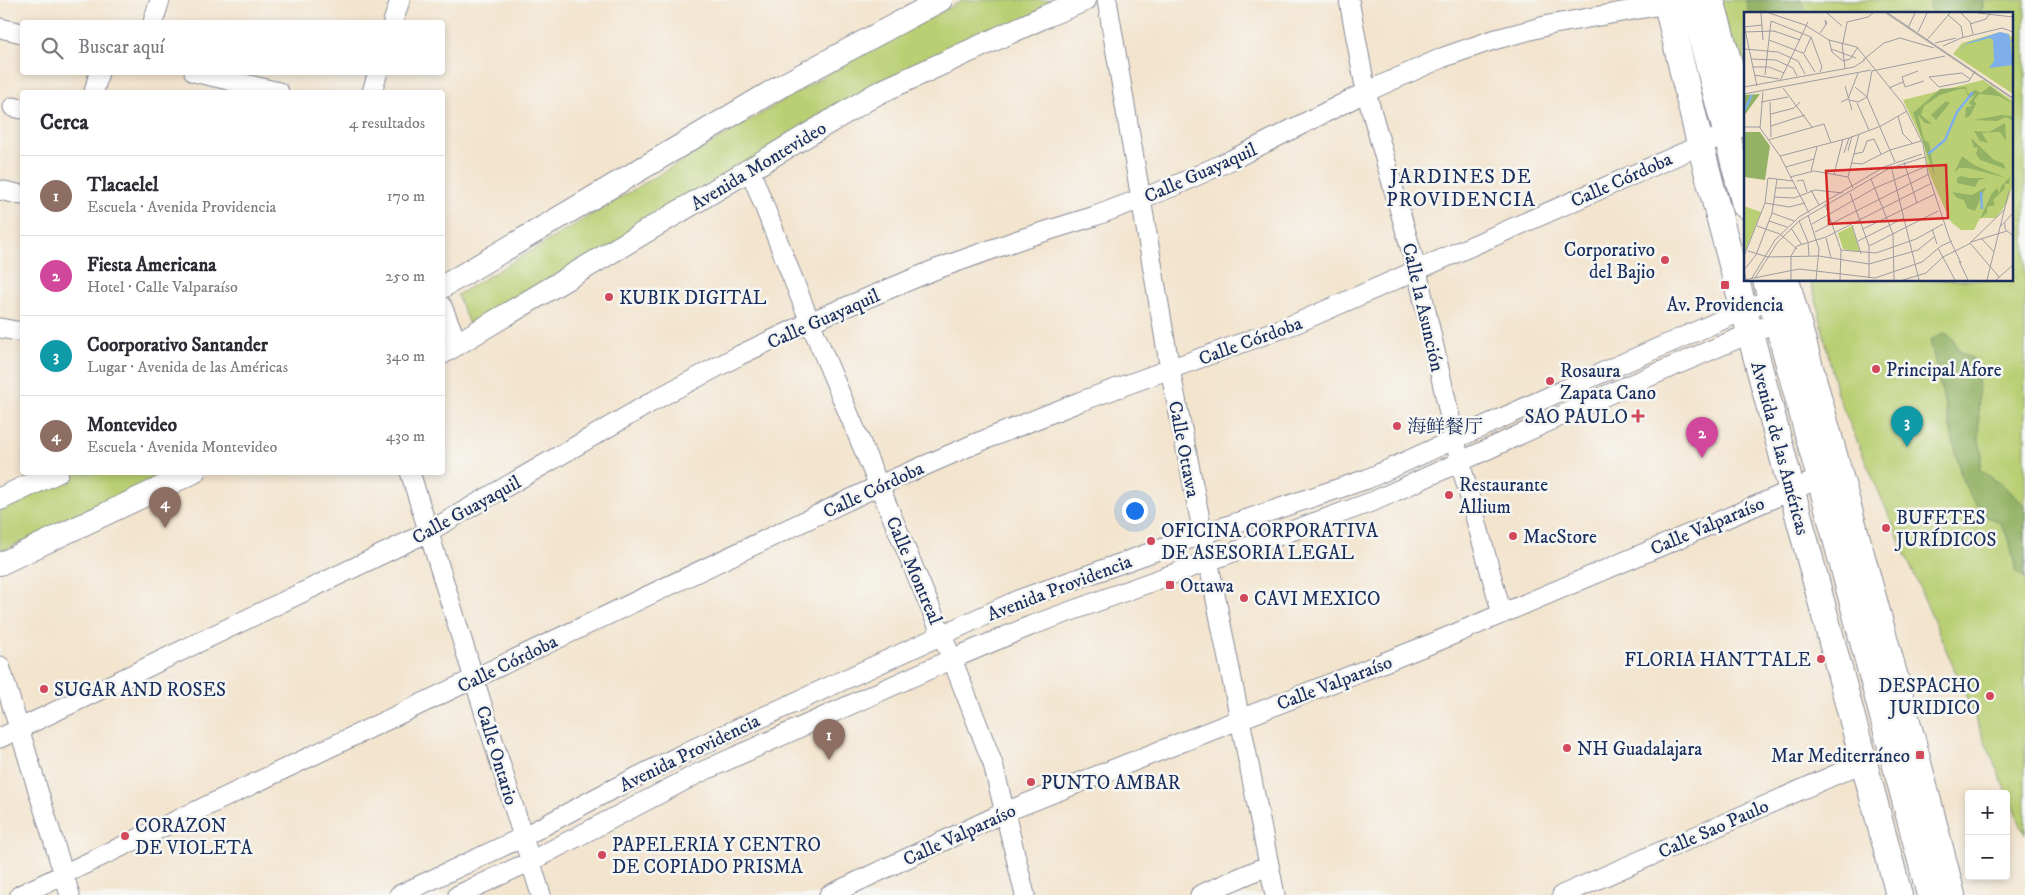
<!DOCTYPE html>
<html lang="es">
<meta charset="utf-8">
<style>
:root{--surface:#fff;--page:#f7f7f7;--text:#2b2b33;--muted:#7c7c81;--line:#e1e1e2;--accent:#db2777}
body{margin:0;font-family:"IM FELL DW Pica","Noto Serif SC",serif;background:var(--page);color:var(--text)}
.controls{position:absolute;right:15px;bottom:15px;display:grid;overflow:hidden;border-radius:5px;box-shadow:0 2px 8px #0003}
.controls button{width:45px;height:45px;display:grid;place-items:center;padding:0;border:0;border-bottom:1px solid var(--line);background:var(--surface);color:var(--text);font:25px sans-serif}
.you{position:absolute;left:1134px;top:510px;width:18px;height:18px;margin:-12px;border:4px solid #fff;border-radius:50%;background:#1a73e8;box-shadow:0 0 0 8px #1a73e833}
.badge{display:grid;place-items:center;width:32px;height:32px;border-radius:50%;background:var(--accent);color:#fff;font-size:16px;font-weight:700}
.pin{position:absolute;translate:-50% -41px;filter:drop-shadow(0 1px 2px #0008)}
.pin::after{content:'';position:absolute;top:26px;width:18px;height:15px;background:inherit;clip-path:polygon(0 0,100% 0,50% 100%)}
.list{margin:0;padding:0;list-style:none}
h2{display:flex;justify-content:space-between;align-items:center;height:65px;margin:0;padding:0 20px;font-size:21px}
h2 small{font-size:16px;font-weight:400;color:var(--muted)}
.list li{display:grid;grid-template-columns:32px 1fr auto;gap:15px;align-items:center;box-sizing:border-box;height:80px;padding:0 20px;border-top:1px solid var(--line)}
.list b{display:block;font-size:19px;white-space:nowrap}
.list p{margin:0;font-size:16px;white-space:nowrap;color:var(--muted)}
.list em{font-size:16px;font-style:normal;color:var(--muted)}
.icon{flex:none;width:28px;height:28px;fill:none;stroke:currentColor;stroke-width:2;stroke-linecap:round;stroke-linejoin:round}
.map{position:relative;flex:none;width:2025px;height:895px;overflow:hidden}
.search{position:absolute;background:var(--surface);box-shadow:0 2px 8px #0003;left:20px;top:20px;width:425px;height:55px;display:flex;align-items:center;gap:12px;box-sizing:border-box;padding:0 18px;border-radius:5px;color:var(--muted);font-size:19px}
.panel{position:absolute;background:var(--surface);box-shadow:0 2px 8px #0003;left:20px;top:90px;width:425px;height:385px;border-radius:5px}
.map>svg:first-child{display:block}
</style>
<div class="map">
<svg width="2025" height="895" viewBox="0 0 2025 895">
<rect width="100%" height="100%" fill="#f6f6f2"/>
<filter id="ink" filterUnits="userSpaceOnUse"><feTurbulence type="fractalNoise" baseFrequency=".02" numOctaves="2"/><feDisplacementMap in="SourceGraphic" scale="10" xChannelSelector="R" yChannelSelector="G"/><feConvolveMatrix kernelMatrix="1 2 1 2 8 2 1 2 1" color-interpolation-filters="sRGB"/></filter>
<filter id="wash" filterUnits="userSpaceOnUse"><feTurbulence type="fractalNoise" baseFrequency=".0096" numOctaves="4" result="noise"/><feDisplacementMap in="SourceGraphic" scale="20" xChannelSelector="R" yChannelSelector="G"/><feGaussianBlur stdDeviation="1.12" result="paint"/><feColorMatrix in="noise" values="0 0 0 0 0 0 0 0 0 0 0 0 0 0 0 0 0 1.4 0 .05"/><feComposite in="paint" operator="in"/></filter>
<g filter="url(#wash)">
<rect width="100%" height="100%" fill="#f3e4ce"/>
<path fill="#bacf73" stroke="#6a7f68" d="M964 0H1064L469 324 457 295 858 56Z
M1705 0H2025V835L1837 394 1816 299 1809 280H2011V14H1745V136L1716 75Z
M73 473H173L0 552V507Z"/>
<path fill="#93b265" stroke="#577062" d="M1746 0H1801L1808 14H1749Z
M1930 0H1982L1983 6 1980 14H1931Z
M1945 333 1952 338 1960 352 1974 360 1978 372 1979 442 1982 454 1979 469 2004 486 2025 506V578L2016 572 2009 539 1999 522 1985 516 1972 499 1962 479 1930 340Z"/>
</g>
<g filter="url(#ink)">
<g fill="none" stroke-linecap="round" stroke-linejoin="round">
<defs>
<path id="minor" d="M1107 0 1170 369 1275 895
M1349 0 1366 92 1417 271 1460 462 1502 614
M153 22 160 0
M393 22 400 0
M0 28 22 33
M194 72 279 92
M94 92 99 72
M372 92 378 72
M13 107 22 109
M750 170 810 322 952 659 993 764 1025 895
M0 190 22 195
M442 306 458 345
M0 328 22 332
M410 472 541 895
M0 666 70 895
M0 738 428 532 662 396 740 355 810 322 934 270 1024 238 1095 216 1172 187 1231 160 1366 92 1444 57 1493 40 1549 25 1678 2
M20 895 880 485 979 442 1079 402 1297 323 1737 129
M399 895 523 837 607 792 691 750 1018 600 1203 534 1367 479 1610 369 1781 294
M458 895 531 861 699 773 952 659 1030 626 1374 501 1618 390 1788 317
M829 895 1005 812 1438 641 1830 474
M1200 895 1269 865
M1562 895 1864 762"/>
<path id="tertiary" d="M442 287 781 86 941 0
M442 353 878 93 1046 16 1085 0
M0 499 57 472
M0 564 194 472"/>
<path id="secondary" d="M1666 0 1700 144 1899 895
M1692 0 1745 205
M1711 0 1745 121
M1766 280 1820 478 1930 895
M1786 280 1914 747 1952 895"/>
</defs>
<use href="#minor" stroke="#878a96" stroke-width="21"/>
<use href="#tertiary" stroke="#878a96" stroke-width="24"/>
<use href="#secondary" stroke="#878a96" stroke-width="28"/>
<use href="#minor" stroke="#fff" stroke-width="19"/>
<use href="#tertiary" stroke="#fff" stroke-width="22"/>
<use href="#secondary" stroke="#fff" stroke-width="26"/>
</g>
</g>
<g fill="#d1495b" stroke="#f6f6f2" stroke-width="2">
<circle cx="1665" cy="260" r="5"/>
<rect x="1720" y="280" width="10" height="10" rx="2.5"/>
<circle cx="609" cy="297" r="5"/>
<circle cx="1876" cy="369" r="5"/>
<circle cx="1550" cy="381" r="5"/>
<path d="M1635.5 408.5h5v5h5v5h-5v5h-5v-5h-5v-5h5z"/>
<circle cx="1397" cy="426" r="5"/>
<circle cx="1449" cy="495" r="5"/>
<circle cx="1886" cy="528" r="5"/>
<circle cx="1513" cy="536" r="5"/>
<circle cx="1151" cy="541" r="5"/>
<rect x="1165" y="580" width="10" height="10" rx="2.5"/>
<circle cx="1244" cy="598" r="5"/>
<circle cx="1821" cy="659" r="5"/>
<circle cx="44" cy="689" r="5"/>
<circle cx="1990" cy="696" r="5"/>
<circle cx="1567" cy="748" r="5"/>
<rect x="1915" y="750" width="10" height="10" rx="2.5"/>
<circle cx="1031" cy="782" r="5"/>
<circle cx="125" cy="836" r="5"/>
<circle cx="602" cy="855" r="5"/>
</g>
<g text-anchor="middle" stroke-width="5" stroke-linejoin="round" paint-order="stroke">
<g font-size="19" fill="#1b2f5e" stroke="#f6f6f2">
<text transform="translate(758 165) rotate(-31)" y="7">Avenida Montevideo</text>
<text transform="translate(1200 172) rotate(-24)" y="7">Calle Guayaquil</text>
<text transform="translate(1621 179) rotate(-24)" y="7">Calle Córdoba</text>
<text transform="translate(1424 307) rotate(77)" y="7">Calle la Asunción</text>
<text transform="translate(823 318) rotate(-24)" y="7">Calle Guayaquil</text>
<text transform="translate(1250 340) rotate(-20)" y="7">Calle Córdoba</text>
<text transform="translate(1781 448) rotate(75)" y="7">Avenida de las Américas</text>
<text transform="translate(1185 449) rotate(79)" y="7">Calle Ottawa</text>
<text transform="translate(873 489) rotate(-25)" y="7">Calle Córdoba</text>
<text transform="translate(466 509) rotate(-29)" y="7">Calle Guayaquil</text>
<text transform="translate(1707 525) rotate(-23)" y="7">Calle Valparaíso</text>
<text transform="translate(915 570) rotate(67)" y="7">Calle Montreal</text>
<text transform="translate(1059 587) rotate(-21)" y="7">Avenida Providencia</text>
<text transform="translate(507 663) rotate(-26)" y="7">Calle Córdoba</text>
<text transform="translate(1334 682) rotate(-21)" y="7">Calle Valparaíso</text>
<text transform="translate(689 752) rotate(-26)" y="7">Avenida Providencia</text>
<text transform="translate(498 755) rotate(73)" y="7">Calle Ontario</text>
<text transform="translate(1713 828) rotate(-24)" y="7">Calle Sao Paulo</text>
<text transform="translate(959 834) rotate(-25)" y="7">Calle Valparaíso</text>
</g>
<g font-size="19" fill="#1b2f5e" stroke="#f6f6f2" text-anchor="start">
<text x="1655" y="256" text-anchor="end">Corporativo<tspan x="1655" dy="22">del Bajio</tspan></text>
<text x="619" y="304">KUBIK DIGITAL</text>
<text x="1725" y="311" text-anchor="middle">Av. Providencia</text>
<text x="1886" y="376">Principal Afore</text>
<text x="1560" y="377">Rosaura<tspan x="1560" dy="22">Zapata Cano</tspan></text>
<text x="1628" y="423" text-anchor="end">SAO PAULO</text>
<text x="1407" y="433">海鲜餐厅</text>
<text x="1459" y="491">Restaurante<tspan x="1459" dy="22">Allium</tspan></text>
<text x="1896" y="524">BUFETES<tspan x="1896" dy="22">JURÍDICOS</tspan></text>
<text x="1161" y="537">OFICINA CORPORATIVA<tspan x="1161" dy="22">DE ASESORIA LEGAL</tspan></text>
<text x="1523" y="543">MacStore</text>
<text x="1180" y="592">Ottawa</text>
<text x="1254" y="605">CAVI MEXICO</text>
<text x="1811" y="666" text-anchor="end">FLORIA HANTTALE</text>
<text x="1980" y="692" text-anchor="end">DESPACHO<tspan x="1980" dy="22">JURIDICO</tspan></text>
<text x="54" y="696">SUGAR AND ROSES</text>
<text x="1577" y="755">NH Guadalajara</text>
<text x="1910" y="762" text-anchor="end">Mar Mediterráneo</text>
<text x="1041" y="789">PUNTO AMBAR</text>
<text x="135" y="832">CORAZON<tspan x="135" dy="22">DE VIOLETA</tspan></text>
<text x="612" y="851">PAPELERIA Y CENTRO<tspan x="612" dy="22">DE COPIADO PRISMA</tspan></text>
</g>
<g font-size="20" letter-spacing="1" fill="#1b2f5e" stroke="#f6f6f2">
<text x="1461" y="183">JARDINES DE<tspan x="1461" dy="23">PROVIDENCIA</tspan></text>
</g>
</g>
<g transform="translate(1744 12)">
<rect width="269" height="269" fill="#f3e4ce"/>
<path d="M256 20 269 25V82L209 42 218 31ZM239 68 269 89V171L263 191 252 206H236L230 218H217L207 210 192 177 184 158 180 132 159 88ZM0 194 17 200 0 243ZM108 214 116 240 99 237 94 221Z" fill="#bacf73"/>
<path d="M246 74 269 92 255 84 235 82 230 88 232 92 226 104 221 106 222 95 228 94 225 91 232 82 226 86 223 82 222 77H216L196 83 180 94 177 103 188 112 181 111 174 103 180 128 185 131 191 165 169 101 196 77 222 75 224 82 231 78 237 81ZM16 82 0 104V83ZM202 89 206 91 192 108 187 103ZM257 103 268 104 269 109 262 105 253 109 230 108ZM261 111 262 129 256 120 238 121 244 131 236 129 230 119 245 120ZM0 120H16L26 134 21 168 0 165ZM227 126 250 148 259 151 262 157 236 148 232 142 234 135 230 136ZM218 144 230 153 262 166 224 156H215L210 161ZM217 164 226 166H243L235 168 231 175 213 171V166ZM266 165 265 172 260 171 261 176 249 188 251 193 243 195V201L236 207 248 181 253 176 255 181 258 173ZM242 175 231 199 223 196 220 188 213 186 208 180 228 183Z" fill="#93b265"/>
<path d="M256 20 265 22 266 28 269 27V31L266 29 269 53 245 56 250 49 249 28 246 26 223 32 213 41 223 31Z" fill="#7fafea"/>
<path fill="none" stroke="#7fafea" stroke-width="2.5" d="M0 99 8 83M184 142 201 128 213 100 229 80M237 180 238 197"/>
<path fill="none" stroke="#9d9ca1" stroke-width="1" d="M17 1 19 28M25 1 61 13 85 28 113 35 159 92 179 132 184 162 206 228 217 251M83 1 98 14M142 1 269 87M144 1 269 86M217 1 226 10 229 22M234 1 269 5M204 3 217 14 219 25M226 12 242 7 246 1M0 13 13 74M0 15 18 13M164 16 171 1M0 20 30 19 56 28M174 20 183 1M76 21 83 11 81 8 82 13M25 28 59 41 71 60M85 28 88 40 99 49 106 47 114 35M183 28 206 1M98 31 101 56M99 31 103 10 124 5 129 1M191 31 212 26M199 34 217 26 258 16 269 20M0 37 34 40 54 49 61 62M87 37 112 46M60 41 67 25M7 47 32 48 49 56 53 64M119 48 140 31 156 26 190 36M9 55H25L40 61M128 59 123 85 151 150M128 59 201 44M174 59 158 65 161 75 180 69M10 63 35 67M21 63 27 9 67 25 78 55 76 60M185 65 195 75 225 69 231 59M185 65 218 61 226 67M36 69 64 10M101 74 108 98M0 75 110 55 121 48M111 75 123 85M39 76 68 115M145 76 159 70M19 80 16 116 36 144 65 201M0 82 127 58M105 88 114 90 123 85M17 90 44 85M26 90 27 125M97 90 104 87 114 61M113 91 125 118M27 102 50 96 56 90M154 104 159 122 168 131M27 114 61 103M0 115H16M24 128 80 112 87 131M104 139 108 124M100 141 105 126M110 142 119 140 123 129 130 127 137 142M36 144 105 126 137 114 163 99M160 150 173 191M107 151 118 152 146 138 177 129M147 154 175 268M42 155 70 147M67 159 73 135M90 162 99 127M46 165 70 159 104 165M127 167 149 222 150 268M53 169 59 168 63 180M32 176H52M109 176 104 165 115 122M67 178 75 193M106 181 125 234V266M30 185 50 186 71 178 99 181M21 191 45 195 61 191M81 192 97 238 96 268M28 201 50 209M64 203 75 237 72 268M25 209 43 215M55 209 64 230 65 244M261 211V217L269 224M68 212 131 176 183 154M108 213 117 242M13 214 36 222 53 237M257 214 269 201M47 216 58 233M119 217 191 182M188 217 193 232M71 220 185 162M82 226 87 246M238 227 250 240M114 229 160 206M227 230 263 219M226 231 255 265M125 234 194 199M194 236 211 268M97 238 132 241 172 227 199 212M4 239 24 245 75 244 125 252 174 238 190 225M0 244 21 191 24 166 49 169M215 249 224 268M8 266 31 228 55 205 140 155 178 142M11 266 33 231 55 209 144 157 181 145M2 267 0 258 12 243 28 201 33 167M0 268 55 257 131 266 178 250 197 234 208 229M42 268H73M47 268V244L53 234 82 225 188 171M159 268 182 261 199 245 225 232 261 197M243 268 265 179M252 268 269 253"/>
<path fill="#d62828" fill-opacity="0.15" stroke="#d62828" stroke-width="2.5" d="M202 153 204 206 85 212 82 159Z"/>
<rect width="269" height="269" fill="none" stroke="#1b2f5e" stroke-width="2.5"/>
</g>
</svg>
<div class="controls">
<button>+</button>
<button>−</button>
</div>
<div class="you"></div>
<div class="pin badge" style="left:829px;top:760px;background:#8d6e63">1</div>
<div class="pin badge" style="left:1702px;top:458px;background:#d1479c">2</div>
<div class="pin badge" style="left:1907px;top:447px;background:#0f9aa8">3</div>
<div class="pin badge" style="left:165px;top:528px;background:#8d6e63">4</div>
<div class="search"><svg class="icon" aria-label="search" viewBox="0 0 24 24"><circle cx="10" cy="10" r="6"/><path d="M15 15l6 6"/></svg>Buscar aquí</div>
<section class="panel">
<h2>Cerca<small>4 resultados</small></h2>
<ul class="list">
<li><span class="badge" style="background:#8d6e63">1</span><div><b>Tlacaelel</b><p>Escuela · Avenida Providencia</p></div><em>170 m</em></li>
<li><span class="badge" style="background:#d1479c">2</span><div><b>Fiesta Americana</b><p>Hotel · Calle Valparaíso</p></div><em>250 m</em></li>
<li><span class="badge" style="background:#0f9aa8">3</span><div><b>Coorporativo Santander</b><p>Lugar · Avenida de las Américas</p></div><em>340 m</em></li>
<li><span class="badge" style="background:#8d6e63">4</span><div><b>Montevideo</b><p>Escuela · Avenida Montevideo</p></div><em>430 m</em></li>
</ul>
</section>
</div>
